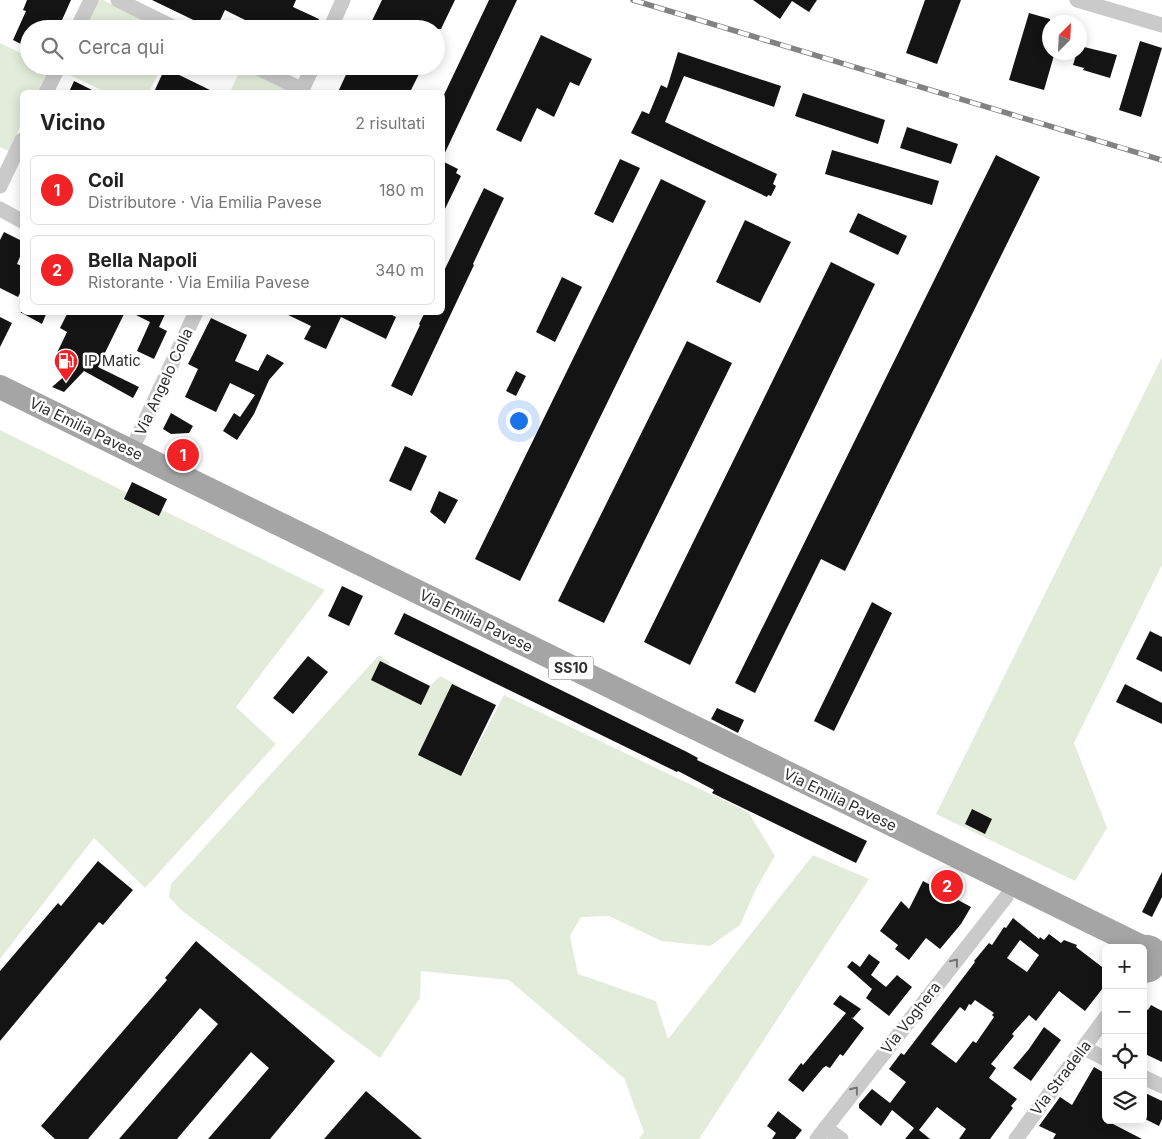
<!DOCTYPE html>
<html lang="it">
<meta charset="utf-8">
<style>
:root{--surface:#fff;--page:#f2f2f2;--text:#222;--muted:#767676;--line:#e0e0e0;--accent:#f12326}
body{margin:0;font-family:Inter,sans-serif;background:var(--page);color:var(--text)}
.controls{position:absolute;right:15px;bottom:15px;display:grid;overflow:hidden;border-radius:8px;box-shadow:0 2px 12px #0003}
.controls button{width:45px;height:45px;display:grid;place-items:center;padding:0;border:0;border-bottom:1px solid var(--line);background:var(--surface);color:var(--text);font:25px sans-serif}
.compass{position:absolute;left:1042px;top:15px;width:45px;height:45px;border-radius:50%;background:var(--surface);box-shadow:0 2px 12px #0003;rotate:24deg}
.you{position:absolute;left:518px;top:420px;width:18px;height:18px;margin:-12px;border:4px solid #fff;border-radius:50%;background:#1a73e8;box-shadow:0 0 0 8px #1a73e833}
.badge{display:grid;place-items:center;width:32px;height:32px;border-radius:50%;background:var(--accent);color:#fff;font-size:16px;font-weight:700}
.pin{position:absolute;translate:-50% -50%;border:2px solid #fff;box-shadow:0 1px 5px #0006}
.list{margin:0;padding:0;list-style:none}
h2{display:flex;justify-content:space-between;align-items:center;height:65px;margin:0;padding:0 20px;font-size:21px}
h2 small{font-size:16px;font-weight:400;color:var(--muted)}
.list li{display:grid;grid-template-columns:32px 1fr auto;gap:15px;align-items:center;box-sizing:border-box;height:70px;margin:0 10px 10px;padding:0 10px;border:1px solid var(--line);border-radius:8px}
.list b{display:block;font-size:19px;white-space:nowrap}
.list p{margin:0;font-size:16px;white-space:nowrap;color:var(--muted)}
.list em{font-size:16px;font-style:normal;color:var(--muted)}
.icon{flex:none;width:28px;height:28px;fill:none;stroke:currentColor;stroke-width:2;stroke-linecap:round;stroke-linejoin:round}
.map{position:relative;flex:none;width:1162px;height:1139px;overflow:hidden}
.search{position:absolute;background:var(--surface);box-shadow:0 2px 12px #0003;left:20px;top:20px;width:425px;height:55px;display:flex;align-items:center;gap:12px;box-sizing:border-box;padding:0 18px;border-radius:28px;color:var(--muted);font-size:19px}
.panel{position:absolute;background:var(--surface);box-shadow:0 2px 12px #0003;left:20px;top:90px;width:425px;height:225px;border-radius:8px}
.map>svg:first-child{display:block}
</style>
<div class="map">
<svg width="1162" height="1139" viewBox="0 0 1162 1139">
<rect width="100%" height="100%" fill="#fff"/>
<path fill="#e3ecda" d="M97 0H103L163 29H84Z
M0 43 29 57V66L50 68 37 92H22V123L9 151 0 147Z
M66 66H162L149 92H106L63 72Z
M242 67 295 92H230Z
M1162 357V565L1074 743 1107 828 1075 881 936 814Z
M0 430 325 590 236 707 276 744 145 888 94 838 0 959Z
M379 655 390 663 377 678 422 694 440 676 461 687 431 756 465 770 504 695 748 812 775 856 756 889 740 925 710 946 661 941 609 916 581 917 570 936 578 974 656 1001 668 1039 813 855 869 879 699 1139H639L644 1132 624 1078 509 980 421 971 420 998 380 1058 181 910 169 897 171 884Z"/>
<path fill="#141414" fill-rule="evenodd" d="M27 0H71L58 29H29V48L13 40 26 11 23 10Z
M152 0H296L293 7 319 19 315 29H263L225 10 216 29H212Z
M382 0H455L441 29H368Z
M489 0H517L442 159V99Z
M753 0H817L809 12 792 1 780 19Z
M925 0H961L937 64 906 53Z
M1029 13 1050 19V52H1055L1044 90 1009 80Z
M541 35 592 59 579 86 570 82 554 117 537 108 521 142 496 130Z
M1140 41 1162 48 1141 117 1119 110Z
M1080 46 1117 55 1110 78 1083 70 1084 68 1073 65 1077 52H1080Z
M678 52 781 86 774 107 684 76 665 122 777 174 773 184 776 186 771 196 768 195 767 197 631 133 642 111 649 114 661 85 667 88Z
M350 66H423L410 92H338Z
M165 68 214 92H154Z
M74 81 96 92H69Z
M803 93 885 120 878 144 795 116Z
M907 127 958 144 951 164 900 148Z
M832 150 939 181 932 205 825 174Z
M996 155 1040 177 845 571 821 559 755 693 735 683Z
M620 159 640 168 613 223 594 214Z
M442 161 458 169 456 173 461 176 442 215Z
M661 179 706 201 520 581 475 559Z
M484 188 504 198 473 264 474 265 412 396 391 386 420 325 419 324 425 312H442V275Z
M858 213 907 236 898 255 849 232Z
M745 220 791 242 760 303 716 282Z
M4 232 22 241V252L17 264 22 266V289L18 297 0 288V240Z
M831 262 875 284 690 665 644 642Z
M562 277 582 287 555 342 536 332Z
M20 312H47L42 324Z
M68 312H125L98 367 139 387 133 398 84 371 64 392 52 387 75 367 55 357 67 332 60 328Z
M130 312H166L159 327 167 331 154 359 137 351 150 322Z
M282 312H386L396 317 386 339 341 317 326 349 304 339 311 326Z
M0 317 12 323 0 347Z
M211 318 247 335 235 361 258 371 267 354 284 363 269 380 254 414 237 440 223 431 234 413 240 417 255 395 230 383 216 412 185 397 198 369 188 364Z
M687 341 732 363 604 623 558 601Z
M516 371 526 376 516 396 506 391Z
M171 413 193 426 189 433 171 434 163 429Z
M405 446 427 456 411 491 389 481Z
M132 482 167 499 159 516 124 499Z
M439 491 458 500 445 524 430 512Z
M342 586 363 596 349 626 328 616Z
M872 602 892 613 834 731 814 721Z
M404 613 687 752 698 758 697 760 867 841 856 863 712 793 714 790 678 771 677 772 394 634Z
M1150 631 1162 637V672L1136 659Z
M308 656 328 672 293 714 273 698Z
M380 661 430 686 421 705 371 680Z
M452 684 496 705 461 776 418 755Z
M1125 684 1162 703V724L1116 702Z
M717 708 744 720 738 733 711 719Z
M972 809 992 819 985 834 965 824Z
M98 861 133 890 103 925 99 922 0 1041V971L58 903 61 906Z
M1162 872V897L1152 917 1142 912Z
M923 881 971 907 961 924 940 949 926 938 909 960 895 949 898 945 880 931 901 901 909 909Z
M1013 918 1039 939 1040 937 1044 940 1049 934 1061 943 1064 940 1077 945 1076 947 1106 970V984L1085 1011 1059 991 1036 1021 1029 1015 1012 1034 1014 1036 991 1064 996 1068 989 1078 1017 1099 1011 1106 1013 1108 990 1139H959L966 1129 937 1107 919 1130 930 1139H905L914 1128 892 1110 881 1126 859 1108V1104L872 1089 890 1103 906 1082 889 1069 901 1053 904 1055 975 962 974 961 989 943 992 945 1004 927 1006 928ZM1020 940 1039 955 1027 972 1007 958ZM975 1000 994 1013 992 1015 994 1017 976 1043 973 1041 956 1063 931 1044 960 1007 965 1011 969 1004 971 1005Z
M196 941 335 1061 270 1139H208L269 1068 251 1052 177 1139H119L218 1024 200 1008 88 1139H55L41 1126 167 980 165 978Z
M869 954 880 962 871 975 886 987 897 975 912 987 889 1016 866 998 872 989 847 967 852 961 860 967Z
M840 995 861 1009 853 1018 851 1017 864 1028 843 1056 840 1054 830 1068 826 1066 823 1068 803 1092 788 1080 801 1063 803 1065 846 1013 833 1004Z
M1151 1005 1162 1011V1062L1143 1053V1007L1148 1010Z
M1044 1027 1061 1040 1031 1081 1013 1068 1029 1049Z
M1094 1067 1106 1074V1120H1115L1113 1124 1142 1139H1053L1056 1134 1039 1126 1060 1097 1072 1105Z
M366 1091 422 1139H324Z
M1143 1092 1162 1101V1119L1159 1126 1143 1118Z
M778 1111 802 1130 795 1139H772L776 1133 767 1126Z"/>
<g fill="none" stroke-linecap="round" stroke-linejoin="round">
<path stroke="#cacaca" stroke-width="15" d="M118 0 177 29
M1077 0 1162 25
M77 29 91 0
M330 29 343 0
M254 66 303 90
M46 92 59 66
M301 92 313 66
M0 186 22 140
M0 209 22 221
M131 451 196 312
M1084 1048 1106 1059
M1143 1077 1162 1086
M825 1128 841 1139
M817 1139 1006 897
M1016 1139 1106 1017"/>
<path stroke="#a5a5a5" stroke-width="24" d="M0 387 1142 947
M1139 948C1161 940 1162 972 1143 971"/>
<defs>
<path id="rail" d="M633 0 1162 160"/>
</defs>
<use href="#rail" stroke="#828282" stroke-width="5.5"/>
<use href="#rail" stroke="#fff" stroke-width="4" stroke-dasharray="11" stroke-linecap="butt"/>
</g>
<defs><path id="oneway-chevron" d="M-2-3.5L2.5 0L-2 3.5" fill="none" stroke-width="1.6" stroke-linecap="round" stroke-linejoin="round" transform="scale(1.25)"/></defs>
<g stroke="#747474">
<use href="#oneway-chevron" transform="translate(955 962) rotate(-52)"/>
<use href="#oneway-chevron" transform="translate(855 1090) rotate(-52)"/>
</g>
<defs>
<symbol id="fuel-pin" viewBox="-11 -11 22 30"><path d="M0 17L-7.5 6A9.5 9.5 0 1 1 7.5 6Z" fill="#f12326" stroke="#fff"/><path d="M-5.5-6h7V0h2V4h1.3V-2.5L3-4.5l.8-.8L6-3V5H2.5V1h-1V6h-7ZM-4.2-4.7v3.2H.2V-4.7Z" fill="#fff"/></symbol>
</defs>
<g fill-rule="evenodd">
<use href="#fuel-pin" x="52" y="347" width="28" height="38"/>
</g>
<g text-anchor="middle" stroke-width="5" stroke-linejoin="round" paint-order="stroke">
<rect fill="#fff" stroke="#6c6c6c" stroke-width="1" x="548.5" y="656.5" width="45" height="23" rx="4"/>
<g font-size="14" font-weight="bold" fill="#2d2d2d">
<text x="571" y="673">SS10</text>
</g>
<g font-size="15" fill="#2d2d2d" stroke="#fff" text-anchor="start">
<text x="84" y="366">IP Matic</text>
</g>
<g font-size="15" fill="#2d2d2d" stroke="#fff">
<text transform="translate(164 382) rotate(-65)" y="5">Via Angelo Colla</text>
<text transform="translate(86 429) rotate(26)" y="5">Via Emilia Pavese</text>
<text transform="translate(476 621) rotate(26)" y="5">Via Emilia Pavese</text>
<text transform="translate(840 800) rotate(26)" y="5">Via Emilia Pavese</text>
<text transform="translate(911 1018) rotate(-52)" y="5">Via Voghera</text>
<text transform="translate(1061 1078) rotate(-53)" y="5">Via Stradella</text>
</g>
</g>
</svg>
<div class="controls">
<button>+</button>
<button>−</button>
<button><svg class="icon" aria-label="locate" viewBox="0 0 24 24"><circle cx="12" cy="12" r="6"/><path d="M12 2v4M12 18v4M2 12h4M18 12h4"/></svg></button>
<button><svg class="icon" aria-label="layers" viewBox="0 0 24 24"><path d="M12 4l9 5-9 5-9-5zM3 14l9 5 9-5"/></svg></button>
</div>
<svg class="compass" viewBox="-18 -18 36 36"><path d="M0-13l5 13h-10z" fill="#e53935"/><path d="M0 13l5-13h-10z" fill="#767676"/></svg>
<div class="you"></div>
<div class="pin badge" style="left:183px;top:455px">1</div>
<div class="pin badge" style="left:947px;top:886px">2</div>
<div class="search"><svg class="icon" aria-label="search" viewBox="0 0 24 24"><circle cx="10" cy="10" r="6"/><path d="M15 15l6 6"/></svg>Cerca qui</div>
<section class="panel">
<h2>Vicino<small>2 risultati</small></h2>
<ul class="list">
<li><span class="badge">1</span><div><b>Coil</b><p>Distributore · Via Emilia Pavese</p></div><em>180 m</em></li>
<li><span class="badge">2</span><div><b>Bella Napoli</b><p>Ristorante · Via Emilia Pavese</p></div><em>340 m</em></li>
</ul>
</section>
</div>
